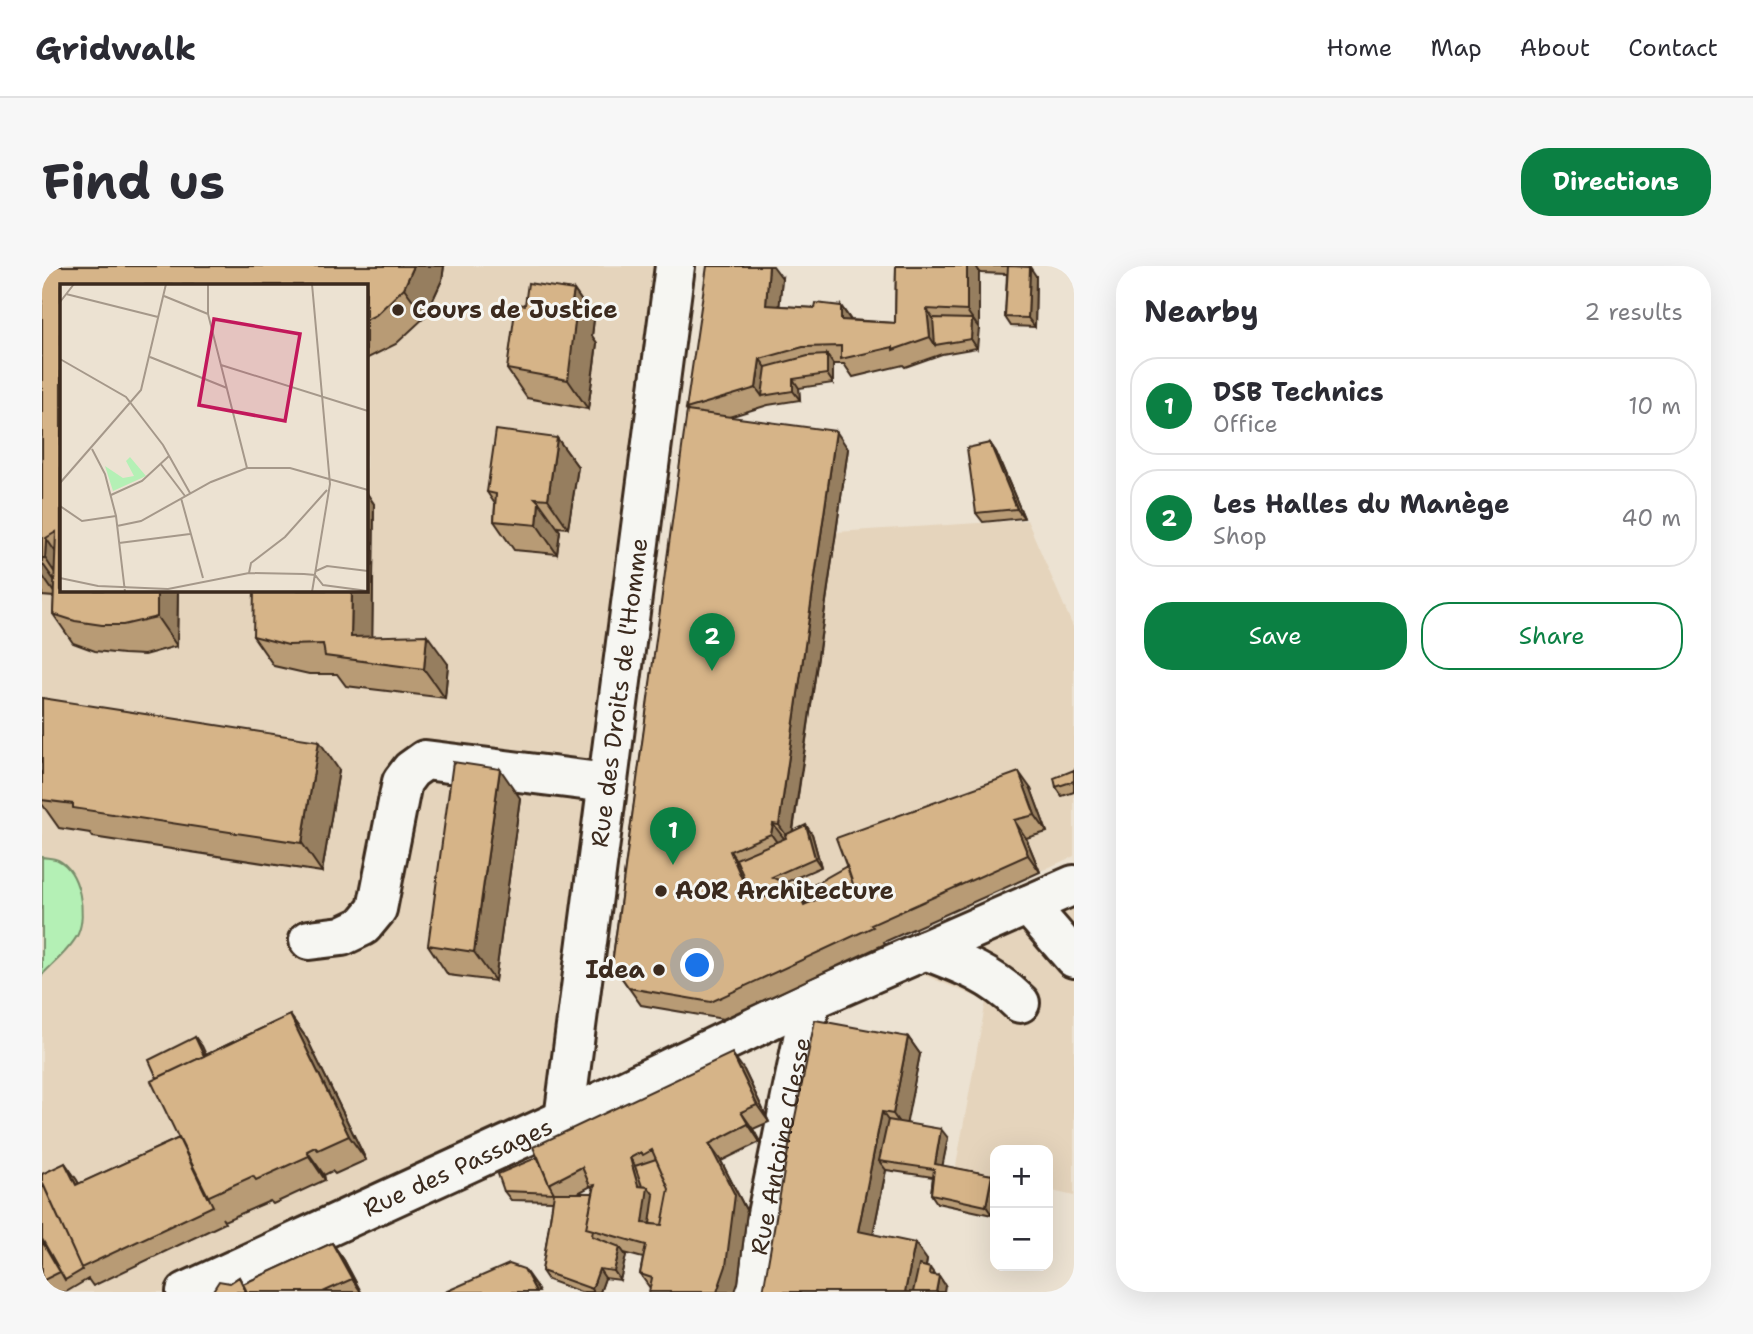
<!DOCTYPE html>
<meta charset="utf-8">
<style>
:root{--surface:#fff;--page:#f7f7f7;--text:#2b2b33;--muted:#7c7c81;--line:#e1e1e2;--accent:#0b8043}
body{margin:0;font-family:"Shantell Sans",sans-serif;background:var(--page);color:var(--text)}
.controls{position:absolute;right:21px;bottom:21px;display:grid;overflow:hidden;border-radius:14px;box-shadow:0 7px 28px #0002}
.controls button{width:63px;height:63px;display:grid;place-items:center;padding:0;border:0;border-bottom:2px solid var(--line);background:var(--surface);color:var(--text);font:35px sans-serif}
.you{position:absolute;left:656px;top:700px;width:24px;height:24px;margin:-18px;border:5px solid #fff;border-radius:50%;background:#1a73e8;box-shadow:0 0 0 10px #1a73e833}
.badge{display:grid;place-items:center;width:46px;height:46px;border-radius:50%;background:var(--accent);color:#fff;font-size:23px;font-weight:700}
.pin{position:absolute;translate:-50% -58px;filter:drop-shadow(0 2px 4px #0008)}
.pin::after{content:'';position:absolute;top:37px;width:24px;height:21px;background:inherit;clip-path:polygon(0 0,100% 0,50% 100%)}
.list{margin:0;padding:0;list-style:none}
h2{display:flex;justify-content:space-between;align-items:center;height:91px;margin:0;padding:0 28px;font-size:30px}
h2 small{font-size:23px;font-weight:400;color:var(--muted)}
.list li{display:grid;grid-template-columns:46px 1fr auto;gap:21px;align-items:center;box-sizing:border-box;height:98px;margin:0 14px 14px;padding:0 14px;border:2px solid var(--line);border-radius:28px}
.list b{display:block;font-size:26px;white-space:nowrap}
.list p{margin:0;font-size:23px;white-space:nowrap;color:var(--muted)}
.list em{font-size:23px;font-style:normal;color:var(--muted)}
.actions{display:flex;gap:14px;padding:21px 28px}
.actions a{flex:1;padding:16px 0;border:2px solid var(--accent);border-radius:28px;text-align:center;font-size:24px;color:var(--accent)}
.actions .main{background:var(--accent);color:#fff}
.map{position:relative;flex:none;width:1032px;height:1026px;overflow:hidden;border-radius:28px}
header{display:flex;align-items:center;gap:42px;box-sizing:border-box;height:98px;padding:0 35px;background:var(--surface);border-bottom:2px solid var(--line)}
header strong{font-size:33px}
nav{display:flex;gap:38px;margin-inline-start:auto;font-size:24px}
.intro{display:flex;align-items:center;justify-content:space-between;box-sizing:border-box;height:168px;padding:0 42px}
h1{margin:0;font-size:49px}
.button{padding:18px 32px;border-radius:28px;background:var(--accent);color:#fff;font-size:24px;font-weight:700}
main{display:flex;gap:42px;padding:0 42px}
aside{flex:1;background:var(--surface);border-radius:28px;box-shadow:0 7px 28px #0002}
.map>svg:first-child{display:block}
</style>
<header>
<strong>Gridwalk</strong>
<nav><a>Home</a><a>Map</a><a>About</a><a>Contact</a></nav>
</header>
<div class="intro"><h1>Find us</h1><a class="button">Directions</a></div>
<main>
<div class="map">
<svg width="1032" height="1026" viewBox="0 0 1032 1026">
<rect width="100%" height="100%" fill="#ece2d2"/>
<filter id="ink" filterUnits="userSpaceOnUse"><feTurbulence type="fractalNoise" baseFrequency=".0143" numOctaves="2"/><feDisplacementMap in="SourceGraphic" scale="14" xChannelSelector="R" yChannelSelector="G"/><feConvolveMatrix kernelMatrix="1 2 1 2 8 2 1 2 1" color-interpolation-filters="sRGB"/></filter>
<g filter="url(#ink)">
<path fill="#e5d4bc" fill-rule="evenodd" d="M0 0H633L522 853 144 1026H0ZM19 19H324V324H19Z
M664 161 806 183 794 266 985 254 1032 363V590L842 676 659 689 681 753 599 739 582 715Z
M1032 619V930L1006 924V884H953V913L913 905 944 735 853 697Z"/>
<path fill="#b4f0b5" stroke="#788d6a" stroke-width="2" d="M0 591C5 592 12 592 16 594 38 605 45 648 36 668 29 683 11 697 0 709Z"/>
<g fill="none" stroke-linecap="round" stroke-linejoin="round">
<defs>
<g id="minor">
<path d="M986 639 1032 692"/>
<path d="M267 674 300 670 321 660 335 643 360 516 369 504 383 494 565 517"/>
<path d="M883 684C920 698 950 709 978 737"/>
<path id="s1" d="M522 853 633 0"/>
<path id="s2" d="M144 1026 522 853 769 734 1032 619"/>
<path id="s3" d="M709 1026 769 734"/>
</g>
</defs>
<use href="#minor" stroke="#3b2a1e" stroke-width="44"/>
<use href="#minor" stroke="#f6f6f2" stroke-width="38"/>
</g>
<path fill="#b89b75" stroke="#3b2a1e" stroke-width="2" fill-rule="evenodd" d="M0 0H402L400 14 383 51 354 78 324 93V19H19L136 324 135 380 102 389 81 388 53 385 31 377 11 348 12 331 0 330Z
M854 0H968L994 10 993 61 969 60 963 51 965 8 939 7 937 5 935 82 900 88 863 101 861 99 811 111 802 98H791V117L757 122 758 134 726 139 687 151 806 183 751 565 770 568 779 601 742 617 759 626 989 523 1005 566 984 572 998 606 842 676 843 678 681 753 599 739 570 698 646 145 644 143 740 12 737 40 773 42 799 40 809 54 853 57Z
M532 24 552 53 550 70 555 77 546 143 485 132 465 103 483 39Z
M515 172 536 201 526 262 515 261 518 265 515 288 472 284 452 255 453 238 445 226Z
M948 177 954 186 982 252 941 256 934 247Z
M324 226 332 238 330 371 406 398 403 432 304 420 295 408H267L232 400 211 370 324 324Z
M0 432 297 504 280 606 51 571 48 567 17 562 0 538Z
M1032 504V526L1020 530 1014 521Z
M478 532 453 715 406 709 386 679Z
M248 749 265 773 324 894 293 908 290 905 282 909 283 914 231 938 228 935 182 955 180 952 183 957 51 1020 46 1013 24 1026H0V922L23 897 37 918 137 872 115 812 153 771 164 789Z
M866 771 878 788 864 857 906 872 900 900 950 909V949L895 937 889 928 891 911 844 904 831 968 885 994 884 1001 888 1002 893 1009 897 1010 903 1019 721 1026Z
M702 804 727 856 711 863 718 876 679 895 705 946 696 1017 608 1022 598 1008 601 992 582 987 584 990 578 1014 563 1012 558 1026H539L506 1014 500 1005 511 935 469 934 462 925ZM549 920 552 925 551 927H536Z
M290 977 302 994 319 1026H170L188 1017 197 1011 201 1018Z"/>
<path fill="#967e5f" stroke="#3b2a1e" stroke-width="2" d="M372 0H402L400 14 383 51 362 22Z
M727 0H731L740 12 736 56 724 39Z
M925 0H934L937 5V62L925 45Z
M988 1 994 10 993 61 986 52Z
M532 24 552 53 550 70 555 77 546 143 526 114 528 47Z
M799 40 811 58 799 54Z
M885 43 897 61 893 79 888 71Z
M930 53 937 62 935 82 929 73Z
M785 89 791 98V117L785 108Z
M718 93 730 110 720 130 714 122Z
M751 113 757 122 758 134 751 125Z
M794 165 806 183 749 576 737 559Z
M515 172 536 201 526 262 506 233Z
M948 177 954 186 982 252 975 243Z
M324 226 332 238 330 396 309 371 310 324H324Z
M497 236 518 265 515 288 495 259Z
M4 272 19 294V316L3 292Z
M0 297 17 321 15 331 0 309Z
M115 324H136L135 380 115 351Z
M385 369 406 398 403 432 382 403Z
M277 475 297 504 280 606 260 577Z
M458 503 478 532 453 715 432 686Z
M977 506 989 523 1005 566 993 549Z
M972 554 984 572 998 606 986 589Z
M731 558 744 575 741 585 729 568Z
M764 559 770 568 779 601 773 592Z
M688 585 700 603 711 627 700 613Z
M753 618 766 635 770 647 762 639Z
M248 749 265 773 324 894 307 870Z
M153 771 160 780 176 815 170 806Z
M866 771 878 788 863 865 851 848Z
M690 787 702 804 727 856 715 839Z
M699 846 711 863 718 876 706 858Z
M840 846 852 863 837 895 844 904 828 983 816 965Z
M899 863 906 872 899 907 893 898Z
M667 878 679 895 705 946 696 1017 693 1026H675Z
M265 885 282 909 283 914 267 890Z
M588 892 618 938 615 966 601 957 596 920Z
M23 897 35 914 46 936 34 919Z
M950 909 953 913V934L950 949 944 940Z
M290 977 302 994 319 1026 310 1013Z
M873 977 885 994 879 1026H863Z
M578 981 584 990 578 1014 572 1005Z
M482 1003 494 1020 497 1026H494Z
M557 1003 563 1012 558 1026H552L550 1023Z
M897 1010 903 1019 902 1026H894Z"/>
<path fill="#d6b488" stroke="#3b2a1e" stroke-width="2" fill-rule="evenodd" d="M0 0H372L362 22 334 49 324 54V19H19V324H115V351L81 359H60L33 355 11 348 14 266 4 272 3 292H0Z
M665 0H727L724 39 773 42 774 37 799 40V54L853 57 854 0H925V45L885 43 888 71 851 84V81L799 93V80L761 81 718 93 714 122 644 143Z
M966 0 988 1 986 52 963 51Z
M486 17 532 24 528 47 534 48 526 114 465 103 474 38 483 39Z
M891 52 930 53 929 73 893 79Z
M785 89V108L751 113V125L720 130 724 101 766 90Z
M645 145 794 165 737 559 731 558 729 568 688 585 700 613 717 634 753 618 762 639 811 618 794 572 977 506 993 549 972 554 986 589 829 659 831 661 669 736 587 722 570 698Z
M454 164 515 172 506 233 493 232 497 236 495 259 452 255 454 228 445 226Z
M948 177 975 243 934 247 925 182Z
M212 324H310L309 371 385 369 382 403 283 390 281 378 246 379 211 370Z
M0 432 277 475 260 577 31 542V538L0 534Z
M411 496 458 503 432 686 386 679Z
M1032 504V515L1014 521 1012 512Z
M764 559 773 592 730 611 748 620 717 634 705 619 694 593 744 572 743 569Z
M805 600 811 618 764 638 759 626Z
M248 749 307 870 276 884 273 881 265 885 267 890 214 914 211 910 165 931 109 815Z
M773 754 866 771 851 848 840 846 816 965 873 977 863 1026H721L743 900Z
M153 771 162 790 115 812 107 794Z
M690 787 715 839 699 846 706 858 667 878 693 929 684 1000 675 1026H607L610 1012 598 1008 604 979 544 962 553 919 548 920 540 901 507 918 491 881ZM610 884 627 923 620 959 601 957 606 921 596 920 588 892 599 886 601 889Z
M846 854 899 863 893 898 950 909 944 940 889 928 892 903 837 895Z
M137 872 171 940 39 1002 0 916V908L23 897 34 919Z
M496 891 507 918 512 927 462 925 456 908Z
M614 893 627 923 620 959 608 958 612 929 606 921 600 920 593 900Z
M2 920 40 1004 23 1014 0 973V922Z
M512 927H551L544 962 551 964 550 970 578 981 572 1005 557 1003 550 1023 500 1005Z
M0 975 18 1006 0 1015Z
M290 977 310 1013 281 1026H205L201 1018Z
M467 998 482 1003 494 1026H403Z
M877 999 888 1002 887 1008 897 1010 894 1026H871Z
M197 1011 204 1026H170L177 1015 188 1017Z"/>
</g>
<g fill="#3b2a1e" stroke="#f6f6f2" stroke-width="2.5">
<circle cx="356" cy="44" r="7"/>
<circle cx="619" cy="625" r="7"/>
<circle cx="617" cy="704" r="7"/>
</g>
<g text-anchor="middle" stroke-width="6" stroke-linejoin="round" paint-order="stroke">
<g font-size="24" font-weight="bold" fill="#3b2a1e" stroke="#f6f6f2" text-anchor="start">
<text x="370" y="52">Cours de Justice</text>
<text x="633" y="633">AOR Architecture</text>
<text x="603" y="712" text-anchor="end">Idea</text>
</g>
<g font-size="24" fill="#3b2a1e" stroke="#f6f6f2">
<text dy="8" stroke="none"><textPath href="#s1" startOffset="430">Rue des Droits de l'Homme</textPath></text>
<text dy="8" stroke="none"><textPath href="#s3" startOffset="149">Rue Antoine Clesse</textPath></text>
<text dy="8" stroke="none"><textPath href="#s2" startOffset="299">Rue des Passages</textPath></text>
</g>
</g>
<g transform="translate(18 18)">
<rect width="308" height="308" fill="#ece2d2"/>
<path d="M70 173 86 192 53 207 45 182 63 194 74 192 66 177Z" fill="#b4f0b5"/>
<path fill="none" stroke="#a5988a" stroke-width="2" d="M148 0V30L187 184M6 10 98 33M104 12 148 30M0 18 14 0M90 73 167 104M0 75 66 113 103 161 130 209M161 81 308 127M32 165 45 190 56 232 65 308M100 179 125 212M0 199 81 106 106 0M51 211 82 197 109 172M121 214 143 294M0 222 22 237 56 232M57 242 81 237 151 198 187 184H230L308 206M59 259 130 250M256 287 267 282 308 287M189 289 191 279 225 253 267 206M0 294 38 302 108 305 189 289 244 290 255 291 263 301 308 307M252 308 270 200 252 0"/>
<path fill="#c2185b" fill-opacity="0.15" stroke="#c2185b" stroke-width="3.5" d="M154 35 240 50 225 137 139 121Z"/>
<rect width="308" height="308" fill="none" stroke="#3b2a1e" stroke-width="3.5"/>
</g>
</svg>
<div class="controls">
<button>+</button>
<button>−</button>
</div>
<div class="you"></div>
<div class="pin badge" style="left:631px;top:599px">1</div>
<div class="pin badge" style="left:670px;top:405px">2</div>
</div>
<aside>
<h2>Nearby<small>2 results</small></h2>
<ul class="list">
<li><span class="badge">1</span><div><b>DSB Technics</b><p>Office</p></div><em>10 m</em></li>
<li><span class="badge">2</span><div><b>Les Halles du Manège</b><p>Shop</p></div><em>40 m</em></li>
</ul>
<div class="actions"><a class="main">Save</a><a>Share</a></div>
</aside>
</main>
